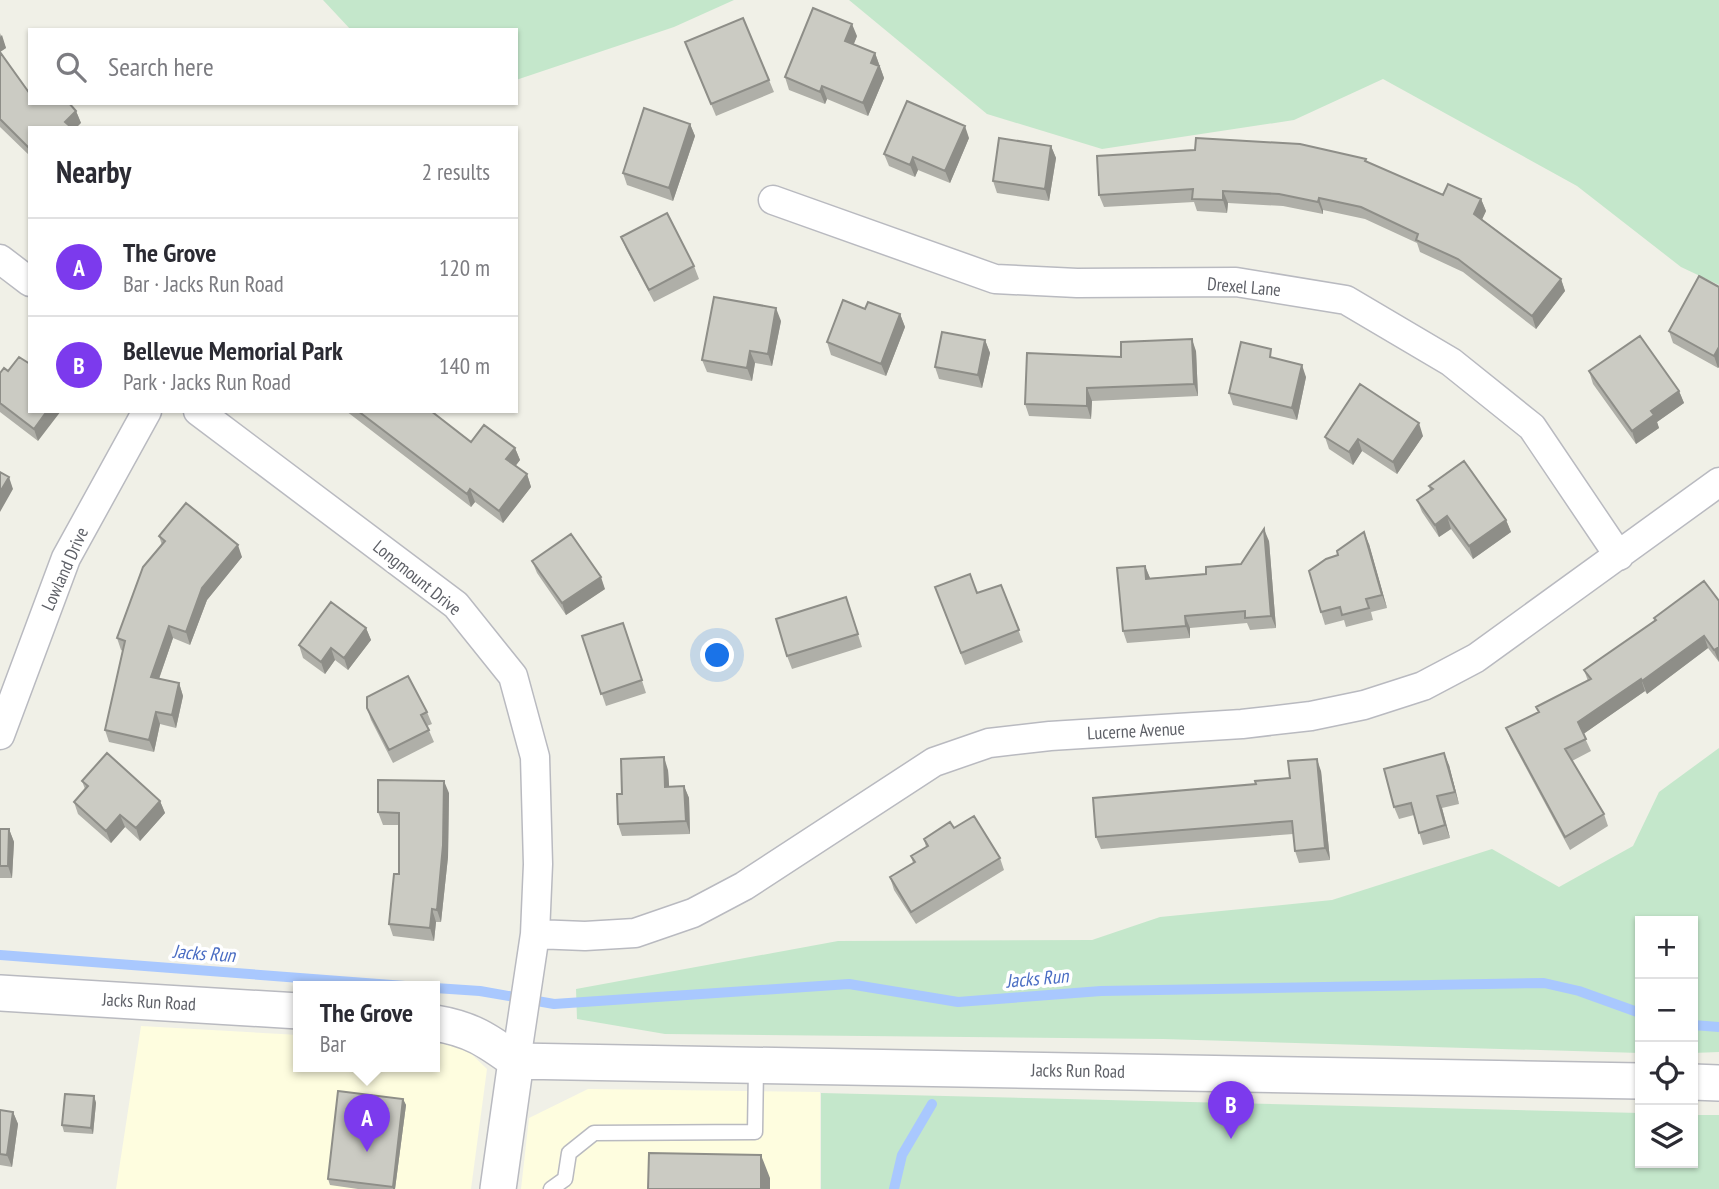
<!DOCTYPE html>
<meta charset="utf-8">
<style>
:root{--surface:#fff;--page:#f2f2f3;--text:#2b2b33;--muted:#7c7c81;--line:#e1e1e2;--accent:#7c3aed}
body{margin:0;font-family:"PT Sans Narrow",sans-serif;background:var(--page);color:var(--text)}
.controls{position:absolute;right:21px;bottom:21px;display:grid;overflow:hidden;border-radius:0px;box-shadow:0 2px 5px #0004}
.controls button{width:63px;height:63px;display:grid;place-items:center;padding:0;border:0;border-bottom:2px solid var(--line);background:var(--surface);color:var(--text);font:35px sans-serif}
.you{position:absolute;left:718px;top:656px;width:24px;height:24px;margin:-18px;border:5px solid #fff;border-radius:50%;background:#1a73e8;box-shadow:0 0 0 10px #1a73e833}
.badge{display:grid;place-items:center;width:46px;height:46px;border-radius:50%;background:var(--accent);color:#fff;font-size:23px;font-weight:700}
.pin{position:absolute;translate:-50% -58px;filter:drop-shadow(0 2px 4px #0008)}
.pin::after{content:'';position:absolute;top:37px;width:24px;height:21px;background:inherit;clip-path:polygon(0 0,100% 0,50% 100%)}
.popup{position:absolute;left:293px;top:981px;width:147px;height:91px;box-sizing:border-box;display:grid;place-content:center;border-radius:0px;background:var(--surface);filter:drop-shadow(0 2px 5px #0005);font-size:23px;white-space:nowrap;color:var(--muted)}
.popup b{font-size:26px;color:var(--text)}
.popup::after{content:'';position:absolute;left:50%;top:100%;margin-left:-14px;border:14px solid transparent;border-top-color:var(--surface)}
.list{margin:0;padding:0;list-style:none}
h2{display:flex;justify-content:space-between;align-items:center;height:91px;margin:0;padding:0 28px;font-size:30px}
h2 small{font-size:23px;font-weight:400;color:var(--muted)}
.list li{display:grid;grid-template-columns:46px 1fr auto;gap:21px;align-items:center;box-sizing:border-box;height:98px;padding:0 28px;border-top:2px solid var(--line)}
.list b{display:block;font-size:26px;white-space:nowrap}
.list p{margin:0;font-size:23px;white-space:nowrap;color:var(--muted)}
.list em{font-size:23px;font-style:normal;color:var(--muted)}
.icon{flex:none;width:38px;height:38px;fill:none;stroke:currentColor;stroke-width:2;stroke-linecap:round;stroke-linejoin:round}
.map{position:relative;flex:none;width:1719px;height:1189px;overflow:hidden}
.search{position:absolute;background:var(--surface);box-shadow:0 2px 5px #0004;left:28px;top:28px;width:490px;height:77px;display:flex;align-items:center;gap:18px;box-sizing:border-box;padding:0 24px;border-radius:0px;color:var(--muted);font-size:26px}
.panel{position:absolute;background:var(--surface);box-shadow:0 2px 5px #0004;left:28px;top:126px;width:490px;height:287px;border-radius:0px}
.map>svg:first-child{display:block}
</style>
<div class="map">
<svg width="1719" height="1189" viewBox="0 0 1719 1189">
<rect width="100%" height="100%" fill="#f0f0e7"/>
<path fill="#fefddf" d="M141 1026 299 1035V1066H435V1043L464 1047 487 1069 471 1189H116Z
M588 1089 820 1092V1189H521L529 1118Z"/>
<path fill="#c4e7cb" d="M323 0H734L674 27 516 80V30H351Z
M849 0H1719V285L1681 267 1577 186 1383 79 1294 120 1102 149 987 114Z
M1719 748V1052L1693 1053V921H1640V1053L1163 1039 665 1034 577 1019 576 989 838 941 1092 940 1160 917 1332 900 1492 849 1559 887 1633 846 1659 792Z
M821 1093 1640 1113V1163H1693V1115H1719V1189H821Z"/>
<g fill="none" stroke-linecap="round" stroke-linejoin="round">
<path stroke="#a9c8fe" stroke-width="10" d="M0 955 405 986
M435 988 480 991 554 1004 849 984 958 1002 1101 991 1544 983 1579 991 1640 1013
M1693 1025 1719 1027
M894 1189 902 1155 932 1104"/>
<defs>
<path id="service" d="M551 1189 565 1179 569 1153 594 1133 755 1132 756 1067"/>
<path id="minor" d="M773 200 995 279 1077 283 1236 282 1346 300 1451 362 1532 427 1619 556
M0 259 30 282
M198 411 456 605 513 676 535 757 538 864 535 934 516 1061
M0 735 66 558 147 411
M535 934 585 936 635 933 693 913 744 886 934 762 989 743 1050 736 1242 724 1311 716 1364 705 1423 686 1476 658 1719 482"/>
<path id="tertiary" d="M0 993 299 1011
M435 1023C471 1029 487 1040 516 1061L1640 1081
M1693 1082 1719 1083
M498 1189 516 1061"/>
</defs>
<use href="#service" stroke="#b9bac0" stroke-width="17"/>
<use href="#minor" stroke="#b9bac0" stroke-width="31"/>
<use href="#tertiary" stroke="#b9bac0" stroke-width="38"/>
<use href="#service" stroke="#fff" stroke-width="14"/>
<use href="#minor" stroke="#fff" stroke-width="28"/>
<use href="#tertiary" stroke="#fff" stroke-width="35"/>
</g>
<path fill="#afafa8" d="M0 33 6 48 0 52 30 103 76 111 81 123 30 128V156L0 127Z
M857 36 853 45 875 53 884 78 868 116 827 99 825 104 789 90 785 77Z
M685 42 769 80 774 92 716 116Z
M690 124 695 136 673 201 627 185 623 173Z
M969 138 950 183 918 170 915 177 889 166 884 154Z
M1051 146 1056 158 1049 201 997 193 993 181Z
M1367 162 1443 195 1481 199 1486 211 1482 219 1561 279 1565 291 1536 329 1463 272 1420 252 1417 243 1365 219 1323 210V214L1283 206 1228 203 1227 213 1197 211 1194 202 1104 207 1099 195Z
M621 237 694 266 699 279 654 302 626 249Z
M1719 287V367L1718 368 1673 343 1669 331Z
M900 314 905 327 886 376 831 355 827 342Z
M781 321 772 366 755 363 752 381 707 372 702 360Z
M985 340 990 353 982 388 939 379 935 367Z
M1196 351 1198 396 1092 401 1091 419 1029 416 1025 404 1121 357Z
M1274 358 1306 377 1297 420 1233 405 1229 393Z
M30 364 38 441 0 412V373Z
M1589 371 1679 391 1684 403 1657 422 1659 428 1636 444 1593 384Z
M346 411H431L471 442 515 448 520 460 515 466 527 474 531 487 503 523 475 502 471 507Z
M1423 436 1397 474 1362 451 1353 465 1329 449 1325 437Z
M1429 486 1506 520 1511 532 1473 559 1451 529 1439 537 1422 512 1417 500 1430 491Z
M159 536 242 557 207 600 190 645 173 638 159 679 179 683 183 696 176 728 160 724 154 752 109 742 105 730 123 651 121 650 117 638 162 545Z
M1269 541 1276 628 1250 630 1247 623 1190 628V638L1127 643 1123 631 1145 566 1150 578 1206 574 1241 564Z
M1369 544 1387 608 1371 612 1373 620 1346 627 1344 620 1325 625 1321 612 1338 555Z
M532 561 605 589 566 615 537 573Z
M1704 581 1719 662 1708 648 1647 694 1645 691 1583 734 1591 751 1572 761 1604 814 1608 826 1570 850 1511 740 1506 728 1538 712 1536 707 1588 681 1584 670 1655 621 1654 618Z
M1001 585 1023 642 965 665 935 587 977 593Z
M846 597 862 647 792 669 787 656Z
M623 623 646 693 606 706 582 636Z
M366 628 371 640 348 670 335 660 325 674 303 658 299 645Z
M367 708 427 712 432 724 427 726 434 742 393 763 371 720Z
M1449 765 1459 804 1442 808 1450 838 1423 845 1414 815 1399 819 1394 807Z
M668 770 669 787 684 786 689 798 690 834 622 836 618 824 622 794Z
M1321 771 1330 860 1299 863 1295 851 1293 834 1101 849 1096 837 1256 784Z
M82 781 160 801 165 813 140 841 125 827 111 843 78 814 74 802 85 789Z
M449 793 448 857 441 922H436L434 941 393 936 389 924 399 874V825H383L378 812Z
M954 828 1000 858 1004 870 916 924 894 890 890 877 913 863 911 856 926 847 924 839Z
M0 829H9L14 842 12 878H0Z
M94 1096 96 1103 93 1134 64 1132 62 1125Z
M403 1099 406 1105 395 1189H358L330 1185 328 1179Z
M0 1110 13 1112 18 1124 12 1167 0 1165Z"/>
<path fill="#8e8e88" d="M852 24 857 36 850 54 845 41Z
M2 35 6 48 0 52V37Z
M875 53 884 78 868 116 863 103 871 63Z
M822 86 827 99 825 104 820 92Z
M76 111 81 123 76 128H68L65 122Z
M690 124 695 136 673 201 669 188Z
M965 126 969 138 950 183 945 171Z
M1051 146 1056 158 1049 201 1045 189Z
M913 157 918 170 915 177 910 165Z
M1223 191 1228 203 1227 213 1223 200Z
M1319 198 1323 210V214L1318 202Z
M1481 199 1486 211 1479 226 1474 214Z
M1561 279 1565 291 1536 329 1532 316Z
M776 308 781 321 772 366 768 354Z
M900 314 905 327 886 376 881 364Z
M1192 339 1196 351 1198 396 1194 384Z
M985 340 990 353 982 388 978 375Z
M1719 347V367L1718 368 1714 356Z
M750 351 755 363 752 381 747 368Z
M1302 365 1306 377 1297 420 1292 408Z
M1087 388 1092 401 1091 419 1087 406Z
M1679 391 1684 403 1657 422 1659 428 1636 444 1632 431 1651 411Z
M47 411H61L38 441 34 429Z
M1419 423 1423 436 1397 474 1393 462Z
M1358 439 1362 451 1353 465 1349 452Z
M515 448 520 460 511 472 506 459Z
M527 474 531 487 503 523 499 511Z
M9 477 13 489 0 512V492Z
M470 489 475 502 471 507 467 494Z
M1447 516 1451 529 1439 537 1435 525Z
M1506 520 1511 532 1473 559 1469 546Z
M1264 529 1269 541 1276 628 1271 616Z
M1364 532 1369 544 1387 608 1382 595Z
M238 545 242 557 207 600 190 645 186 632 202 588Z
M1145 566 1150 578 1146 579Z
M601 577 605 589 566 615 562 603Z
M1185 616 1190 628V638L1186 626Z
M169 626 173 638 155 690 151 677Z
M366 628 371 640 348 670 344 658Z
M1704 636 1708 648 1647 694 1642 681Z
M1719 647V662L1714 650Z
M331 648 335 660 325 674 321 662Z
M1641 679 1645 691 1582 735 1578 722Z
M179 683 183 696 176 728 172 715Z
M156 712 160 724 154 752 149 740Z
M1444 753 1449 765 1459 804 1455 792Z
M664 757 668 770 670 799 665 787Z
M1317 759 1321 771 1330 860 1325 848Z
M444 781 449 793 448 857 441 922 437 910Z
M684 786 689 798 690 834 686 821Z
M1437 796 1442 808 1450 838 1445 825Z
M160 801 165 813 140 841 136 828Z
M120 815 125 827 111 843 106 831Z
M9 829 14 842 12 878 8 866Z
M432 909 436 922 434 941 430 928Z
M94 1096 96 1103 93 1134 91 1128Z
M403 1099 406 1105 395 1189H393Z
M13 1112 18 1124 12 1167 7 1155Z
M761 1155 770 1178V1189H761Z"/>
<path fill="#cbcbc3" stroke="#8e8e88" stroke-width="2" d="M813 8 852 24 845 41 875 53 871 63 879 66 863 103 822 86 820 92 785 77Z
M743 18 769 80 711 104 685 42Z
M0 52 30 94V103H69L76 111 65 122 72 128H30V149L0 119Z
M907 101 965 126 945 171 913 157 910 165 884 154Z
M644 108 690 124 669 188 623 173Z
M999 138 1051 146 1045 189 993 181Z
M1196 138 1300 144 1366 159 1365 161 1443 195 1448 184 1481 199 1474 214 1561 279 1532 316 1458 259 1416 240 1418 234 1361 207 1319 198 1318 202 1279 194 1223 191V200L1192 199 1193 189 1099 195 1097 156 1195 150Z
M667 213 694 266 649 290 621 237Z
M1699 276 1719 287V347L1714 356 1669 331Z
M714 297 776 308 768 354 750 351 747 368 702 360Z
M843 300 865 309 868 302 900 314 881 364 827 342Z
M942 332 985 340 978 375 935 367Z
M1640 336 1679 391 1651 411 1654 415 1632 431 1589 371Z
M1192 339 1194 384 1087 388V406L1025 404 1027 353 1121 357V342Z
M1241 342 1271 349 1270 357 1302 365 1292 408 1229 393Z
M19 357 30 364V411H47L34 429 0 403V373L4 368 8 371Z
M1360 384 1419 423 1393 462 1358 439 1349 452 1325 437Z
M358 411H431L471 442 484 425 515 448 506 459 527 474 499 511 470 489 467 494Z
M1464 461 1506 520 1469 546 1447 516 1435 525 1417 500 1433 489 1429 486Z
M0 472 9 477 0 492Z
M186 503 238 545 202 588 186 632 169 626 151 677 179 683 172 715 156 712 149 740 105 730 125 641 117 638 143 567 165 541 159 536Z
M1264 529 1271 616 1245 618V611L1185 616 1186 626 1123 631 1117 568 1145 566 1146 579 1206 574V567L1241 564Z
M1364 532 1382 595 1366 599 1369 608 1342 615 1340 607 1321 612 1309 571 1326 559 1338 555 1337 551Z
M571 534 601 577 562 603 532 561Z
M970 574 977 593 1001 585 1019 630 961 653 935 587Z
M1704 581 1719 601V647L1714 650 1704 636 1642 681 1641 679 1578 722 1586 739 1565 749 1604 814 1565 837 1506 728 1539 712 1536 707 1591 679 1584 670 1656 620 1654 618Z
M846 597 858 634 787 656 776 619Z
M331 602 366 628 344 658 331 648 321 662 299 645Z
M623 623 642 680 601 694 582 636Z
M408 676 427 712 421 715 429 730 389 750 367 708V697Z
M107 753 160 801 136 828 120 815 106 831 74 802 88 786 82 781Z
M1444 753 1455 792 1437 796 1445 825 1419 833 1411 803 1394 807 1384 769Z
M664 757 665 787 684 786 686 821 618 824 617 794H622L621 759Z
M1317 759 1325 848 1295 851 1292 821 1096 837 1093 798 1256 784 1255 781 1290 778 1288 761Z
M378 780 444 781 443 845 437 910 432 909 430 928 389 924 394 874H399V813L378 812Z
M974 816 1000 858 911 912 890 877 915 862 911 856 928 846 924 839 950 822 954 828Z
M0 829H9L8 866H0Z
M338 1091 403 1099 393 1187 328 1179Z
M65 1094 94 1096 91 1128 62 1125Z
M0 1110 13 1112 7 1155 0 1154Z
M649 1153 761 1155V1189H648Z"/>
<g text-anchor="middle" stroke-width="7" stroke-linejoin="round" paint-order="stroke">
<g font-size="18" fill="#5e6067" stroke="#fff">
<text transform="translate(1244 287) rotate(5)" y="6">Drexel Lane</text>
<text transform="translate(65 569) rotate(-66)" y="6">Lowland Drive</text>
<text transform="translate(417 578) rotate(39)" y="6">Longmount Drive</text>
<text transform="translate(1136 731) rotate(-3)" y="6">Lucerne Avenue</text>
<text transform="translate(149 1002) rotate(3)" y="6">Jacks Run Road</text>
<text transform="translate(1078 1071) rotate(1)" y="6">Jacks Run Road</text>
</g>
<g font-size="19" font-style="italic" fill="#4a6dc3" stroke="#fff">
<text transform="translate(204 953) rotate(4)" y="7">Jacks Run</text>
<text transform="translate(1037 978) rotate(-5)" y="7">Jacks Run</text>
</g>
</g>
</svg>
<div class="controls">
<button>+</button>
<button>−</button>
<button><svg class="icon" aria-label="locate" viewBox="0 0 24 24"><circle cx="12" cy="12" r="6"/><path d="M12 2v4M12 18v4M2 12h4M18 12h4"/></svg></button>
<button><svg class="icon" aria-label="layers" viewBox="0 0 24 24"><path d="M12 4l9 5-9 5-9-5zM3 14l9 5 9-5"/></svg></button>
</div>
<div class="you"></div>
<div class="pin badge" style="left:367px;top:1152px">A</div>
<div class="popup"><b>The Grove</b>Bar</div>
<div class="pin badge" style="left:1231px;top:1139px">B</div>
<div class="search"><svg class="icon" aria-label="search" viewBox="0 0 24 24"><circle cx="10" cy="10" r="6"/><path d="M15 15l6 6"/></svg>Search here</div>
<section class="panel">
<h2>Nearby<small>2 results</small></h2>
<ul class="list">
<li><span class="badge">A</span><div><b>The Grove</b><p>Bar · Jacks Run Road</p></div><em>120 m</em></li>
<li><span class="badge">B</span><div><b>Bellevue Memorial Park</b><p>Park · Jacks Run Road</p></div><em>140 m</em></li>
</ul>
</section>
</div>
